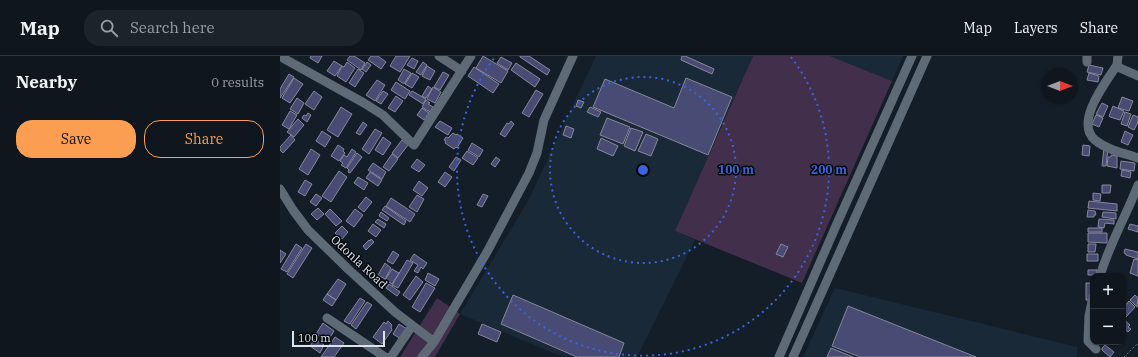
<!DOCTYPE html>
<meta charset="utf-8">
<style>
:root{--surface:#0f161e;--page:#1d232b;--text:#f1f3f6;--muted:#9b9fa4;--line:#2f353c;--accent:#fb9e51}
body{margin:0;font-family:"IBM Plex Serif",serif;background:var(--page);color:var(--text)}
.controls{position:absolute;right:12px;bottom:12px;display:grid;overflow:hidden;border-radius:8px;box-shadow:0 1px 3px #0004}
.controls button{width:36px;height:36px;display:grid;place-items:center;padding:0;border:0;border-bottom:1px solid var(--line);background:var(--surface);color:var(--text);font:20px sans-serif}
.compass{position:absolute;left:762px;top:12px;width:36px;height:36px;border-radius:50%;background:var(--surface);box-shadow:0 1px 3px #0004;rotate:90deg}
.scale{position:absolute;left:12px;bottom:10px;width:93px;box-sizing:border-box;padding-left:4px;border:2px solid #dce3ea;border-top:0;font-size:11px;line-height:14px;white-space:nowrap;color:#dce3ea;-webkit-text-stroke:3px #04080c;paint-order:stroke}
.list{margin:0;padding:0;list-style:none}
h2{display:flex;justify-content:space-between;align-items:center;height:52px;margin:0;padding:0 16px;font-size:17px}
h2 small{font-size:13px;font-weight:400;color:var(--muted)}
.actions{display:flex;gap:8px;padding:12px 16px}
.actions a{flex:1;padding:9px 0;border:1px solid var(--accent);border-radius:16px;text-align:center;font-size:14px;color:var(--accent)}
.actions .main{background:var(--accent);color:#111}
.icon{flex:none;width:22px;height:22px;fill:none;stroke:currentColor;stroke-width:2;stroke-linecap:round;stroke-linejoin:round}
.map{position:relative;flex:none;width:858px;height:301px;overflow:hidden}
header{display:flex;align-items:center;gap:24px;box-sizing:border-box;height:56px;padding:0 20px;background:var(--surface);border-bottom:1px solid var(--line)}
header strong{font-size:19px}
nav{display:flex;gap:22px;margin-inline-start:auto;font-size:14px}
.search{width:280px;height:36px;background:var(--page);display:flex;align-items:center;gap:10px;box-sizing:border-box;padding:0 14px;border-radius:16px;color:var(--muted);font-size:15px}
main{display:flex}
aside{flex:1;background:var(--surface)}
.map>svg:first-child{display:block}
</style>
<header>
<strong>Map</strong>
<div class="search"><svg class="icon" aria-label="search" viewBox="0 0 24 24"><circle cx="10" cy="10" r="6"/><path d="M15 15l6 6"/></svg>Search here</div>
<nav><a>Map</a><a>Layers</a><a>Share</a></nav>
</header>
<main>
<aside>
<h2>Nearby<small>0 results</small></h2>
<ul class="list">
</ul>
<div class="actions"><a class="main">Save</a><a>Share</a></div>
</aside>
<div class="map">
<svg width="858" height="301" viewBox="0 0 858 301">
<rect width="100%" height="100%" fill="#141e28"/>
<path fill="#192937" d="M316 0H473L395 175 415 184 357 301H283L180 258 248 145Z
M550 0H623L612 25Z
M555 232 797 291V301H523Z"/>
<path fill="#422f4b" d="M473 0H550L612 25 522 227 395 175Z
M157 242 180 258 155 301H120Z"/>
<path fill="#484b74" stroke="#878899" d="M31 0H42L38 7 30 2Z
M70 0H74L85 7 81 14 67 4Z
M91 0H98L106 6 101 13 88 4Z
M116 0H130L120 16 110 10Z
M203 0 228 15 221 27 196 12Z
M240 0H249L270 14 267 19 240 1Z
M402 0H405L434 13 432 18 401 4Z
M221 1 232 7 228 14 217 7Z
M132 2 138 5 134 13 127 9Z
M54 5 62 10 55 20 47 15Z
M67 6 75 12 66 26 57 20 62 10 64 11Z
M87 6 91 9 86 16 82 13Z
M143 6 147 9 141 19 136 16Z
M236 7 260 23 255 31 231 14Z
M809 9 823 12 821 19 807 16Z
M147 10 155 15 150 24 142 20Z
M194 11 219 28 213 37 188 20Z
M78 13 84 17 75 31 69 27Z
M124 13 131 17 124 28 118 24Z
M163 16 169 19 160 34 154 31Z
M132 17 139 21 132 32 125 28Z
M809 17 819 20 818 26 807 24Z
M9 18 14 21 0 42V33Z
M14 22 23 28 10 47 2 42Z
M406 22 452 41 428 99 313 51 325 23 394 52Z
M97 24 105 29 95 45 86 39Z
M116 26 130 35 125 43 111 34Z
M148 30 152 33 146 42 142 40Z
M153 31 161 36 155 47 147 43Z
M256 34 263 38 249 61 242 57Z
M34 35 42 41 34 54 25 48Z
M103 35 108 38 101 48 96 45Z
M132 35 146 43 143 48 129 39Z
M116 40 123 45 115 56 108 52Z
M842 41 853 45 849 55 838 52Z
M17 42 24 47 18 58 10 53Z
M146 44 150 47 148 48 153 51 150 56 142 51Z
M298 44 304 46 301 52 296 50Z
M822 47 828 50 823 61 816 58Z
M833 50 844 55 840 64 830 61 829 60Z
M61 51 72 58 58 81 47 74Z
M310 51 321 56 318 61 307 56Z
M142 52 149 57 144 64 137 59Z
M10 55 17 59 9 73 2 69Z
M845 56 851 58 847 70 841 68Z
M28 57 31 59 27 66 22 62 24 59 26 60Z
M816 59 823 62 819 71 812 68Z
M853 59 858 61V66L854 74 848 71Z
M327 62 350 71 343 88 320 79Z
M18 63 24 69 14 81 7 76Z
M160 65 172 72 168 79 155 71Z
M231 65 234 68 225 81 220 78 227 67 229 68Z
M83 66 87 69 80 79 76 77Z
M286 70 294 73 291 82 283 79Z
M351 72 363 76 355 95 344 90Z
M95 73 102 77 89 98 82 93Z
M42 75 51 81 45 91 36 85Z
M845 75 853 79 848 89 841 86Z
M173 77 176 79 177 78 183 82 177 92 176 91 174 93 165 87 166 85 164 84 166 81 168 82Z
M366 78 378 83 371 100 358 95Z
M11 79 15 84 3 97 0 94V91Z
M103 81 111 87 103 99 95 94Z
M321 82 338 90 333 100 317 93Z
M122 84 128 89 118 102 112 97Z
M192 87 203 94 199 101 188 94Z
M58 89 64 93 63 95 65 97 59 105 51 100Z
M803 89 810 90 809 100 802 99Z
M824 92 828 93 826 110H822Z
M31 93 40 99 28 119 19 113Z
M72 93 76 96 66 112 61 109 63 107 60 105 64 99 67 101Z
M187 95 198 102 193 109 182 102Z
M77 97 82 101 70 117 68 116 69 114 67 112Z
M112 98 118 103 109 115 103 111Z
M831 99 837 100V112L827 110 828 101H831Z
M176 101 181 104 174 115 169 111Z
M216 101 220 104 215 111 211 108Z
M137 103 145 109 139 116 131 111Z
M841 105 855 107 854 115 840 113Z
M93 107 106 116 102 123 88 114Z
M842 114 851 116 850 122 841 120Z
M59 115 67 121 51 146 42 140Z
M90 116 102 124 98 130 86 122Z
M165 116 172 121 165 131 158 126Z
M78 121 88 127 84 134 74 127Z
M25 124 32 128 25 140 18 136Z
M139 125 148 132 142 140 133 134Z
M822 129H831L830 137H822Z
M813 137 821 138 820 145 813 144Z
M36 138 42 142 36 150 30 146Z
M203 138 208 140 202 151 197 149Z
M137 139 144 143 137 156 129 151Z
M86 141 92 146 84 156 78 151Z
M111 142 135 158 130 166 106 150Z
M809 145 837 148V155L808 152Z
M105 150 126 165 124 169 102 154Z
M38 152 44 158 37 164 31 158Z
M50 153 62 165 56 170 45 158Z
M75 153 83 159 74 171 66 165Z
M808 154 815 155 816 159H814V161H807Z
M101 156 109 162 107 165 99 160Z
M823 156 836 157V163L822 161Z
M98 163 106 168 104 172 95 166Z
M819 163 834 164V168L825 167 824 172 818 171Z
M93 168 101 174 96 181 88 175Z
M850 168 858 170V176L848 173Z
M62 170 68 176 62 183 55 177Z
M808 172H822V176H808Z
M808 177H827V187L808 186Z
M91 183 94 186 86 194 83 190 89 184 90 185Z
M16 188 22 192 7 216 1 213Z
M26 188 32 192 13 222 7 218Z
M501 188 508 191 503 201 496 198Z
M808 188H816L815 196H808Z
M845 193 858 196V203L846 199V198L844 197Z
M0 194 6 198 0 207Z
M113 195 119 199 113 208 107 205Z
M134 198 147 207 143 213 141 211 138 217 134 215 138 209 130 204Z
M807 198H818V205H807Z
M854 203 858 204V220L850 217Z
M127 204 133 207 118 232 112 229Z
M105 207 111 212 105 223 98 219Z
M112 213 119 217 112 228 105 224Z
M808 214H817V219H808Z
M148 217 159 223 155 230 145 224Z
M136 220 143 226 130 244 123 239Z
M58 223 66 228 56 244 47 238Z
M146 227 155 232 140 256 132 251Z
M806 227H811V244H806Z
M109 228 120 236 117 240 106 232Z
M47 238 56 244 52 250 43 244Z
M233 239 344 287 339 301H297L221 268Z
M855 239 858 242 857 251 850 244Z
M80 242 85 245 70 268 64 265Z
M849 245 855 251 846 261 843 259V252Z
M87 246 92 249 76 273 71 269Z
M568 250 696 301H580L552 290Z
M843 263 850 269 848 271 851 273 848 276 843 272Z
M108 265 112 269 111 271 112 274 102 288 93 281 104 266 106 268Z
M43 267 54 275 47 286 36 278Z
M119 268 127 273 121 283 113 278Z
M202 268 221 276 217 286 198 278Z
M55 281 64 287 54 301H41Z
M35 283 44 289 40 297 30 290Z
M825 289 834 296 830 301 822 294V292Z
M551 292 573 301H547Z"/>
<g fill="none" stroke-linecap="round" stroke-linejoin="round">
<path stroke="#6f7780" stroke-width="1" stroke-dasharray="2 2" stroke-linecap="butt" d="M844 301 858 287"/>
<path stroke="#5e6b77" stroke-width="9" d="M159 0 182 15
M838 0 837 9 840 12 858 20
M3 2 84 47 103 59 134 89 191 0
M807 6V0
M837 9C826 26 794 66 815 84 827 94 844 97 858 102
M0 133 13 154 28 174 69 214 115 256 154 286
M820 220C829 189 846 160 858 129
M813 241 809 260 808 285 816 293
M47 262 105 301
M111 301 132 270
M142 301 154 286 207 196 249 117 257 97 264 64 293 0
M499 301 555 172 632 0
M513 301 647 0"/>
</g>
<g fill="none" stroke="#3a64db" stroke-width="2" stroke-dasharray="2 4">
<circle cx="363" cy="114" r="93"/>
<path d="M511 1A186 186 0 1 1 215 1"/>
</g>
<g text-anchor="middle" stroke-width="3" stroke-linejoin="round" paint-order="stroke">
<g font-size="12" fill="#dce3ea" stroke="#04080c">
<text transform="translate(79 206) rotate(43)" y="4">Odonla Road</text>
</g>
</g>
<circle cx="363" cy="114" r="6" fill="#3a64db" stroke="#04080c" stroke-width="2"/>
<g font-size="12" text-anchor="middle" font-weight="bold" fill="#3a64db" stroke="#04080c" stroke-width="3" stroke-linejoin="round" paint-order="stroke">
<text x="456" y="118">100 m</text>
<text x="549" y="118">200 m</text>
</g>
</svg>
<div class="controls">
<button>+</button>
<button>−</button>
</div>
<svg class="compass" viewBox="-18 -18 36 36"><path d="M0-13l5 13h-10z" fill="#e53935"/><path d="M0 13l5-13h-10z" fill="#9b9fa4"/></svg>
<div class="scale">100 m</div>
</div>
</main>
